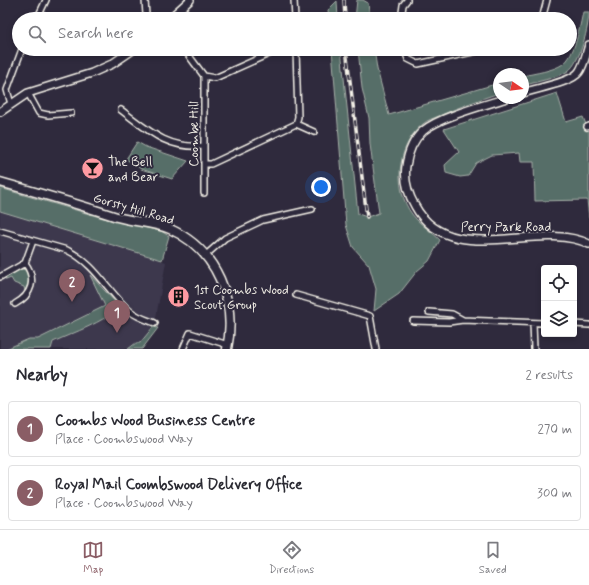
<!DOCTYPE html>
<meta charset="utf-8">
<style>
:root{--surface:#fff;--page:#f7f7f7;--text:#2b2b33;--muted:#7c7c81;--line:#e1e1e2;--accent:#8a5d65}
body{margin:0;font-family:Mynerve,sans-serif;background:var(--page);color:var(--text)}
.controls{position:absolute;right:12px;bottom:12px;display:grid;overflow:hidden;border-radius:4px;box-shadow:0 2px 6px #0003}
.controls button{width:36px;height:36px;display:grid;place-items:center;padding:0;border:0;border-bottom:1px solid var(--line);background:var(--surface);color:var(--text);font:20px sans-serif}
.compass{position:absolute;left:493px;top:68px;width:36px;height:36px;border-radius:50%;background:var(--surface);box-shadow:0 2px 6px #0003;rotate:103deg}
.you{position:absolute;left:321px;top:187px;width:14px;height:14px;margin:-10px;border:3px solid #fff;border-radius:50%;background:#1a73e8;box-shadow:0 0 0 6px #1a73e833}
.badge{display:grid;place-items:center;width:26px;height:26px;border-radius:50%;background:var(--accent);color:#fff;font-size:13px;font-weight:700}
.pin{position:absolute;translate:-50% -33px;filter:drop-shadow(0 1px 2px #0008)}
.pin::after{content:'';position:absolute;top:21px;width:14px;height:12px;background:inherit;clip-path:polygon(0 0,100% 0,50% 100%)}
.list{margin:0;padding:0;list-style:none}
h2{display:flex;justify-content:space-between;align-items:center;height:52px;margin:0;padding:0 16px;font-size:17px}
h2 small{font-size:13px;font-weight:400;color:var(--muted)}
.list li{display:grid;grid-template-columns:26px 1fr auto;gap:12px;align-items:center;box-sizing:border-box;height:56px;margin:0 8px 8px;padding:0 8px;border:1px solid var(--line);border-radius:4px}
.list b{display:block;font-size:15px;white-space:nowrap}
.list p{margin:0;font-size:13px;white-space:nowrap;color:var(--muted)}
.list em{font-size:13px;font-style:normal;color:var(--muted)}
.icon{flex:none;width:22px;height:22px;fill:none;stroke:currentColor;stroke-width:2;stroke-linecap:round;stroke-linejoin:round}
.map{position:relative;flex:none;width:589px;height:349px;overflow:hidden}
.search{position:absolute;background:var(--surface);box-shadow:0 2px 6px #0003;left:12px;right:12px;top:12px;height:44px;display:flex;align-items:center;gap:10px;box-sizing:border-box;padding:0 14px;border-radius:22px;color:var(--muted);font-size:15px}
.sheet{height:180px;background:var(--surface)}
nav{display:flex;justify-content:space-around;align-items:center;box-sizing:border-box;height:56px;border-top:1px solid var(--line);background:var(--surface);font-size:11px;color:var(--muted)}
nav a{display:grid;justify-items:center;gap:2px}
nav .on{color:var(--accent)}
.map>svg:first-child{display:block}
</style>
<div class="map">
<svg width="589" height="349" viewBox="0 0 589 349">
<rect width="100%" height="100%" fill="#2f2a3d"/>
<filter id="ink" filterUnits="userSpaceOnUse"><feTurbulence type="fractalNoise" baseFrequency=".025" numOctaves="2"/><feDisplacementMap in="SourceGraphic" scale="8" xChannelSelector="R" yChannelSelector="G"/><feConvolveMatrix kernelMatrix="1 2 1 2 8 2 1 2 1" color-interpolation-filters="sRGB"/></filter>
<g filter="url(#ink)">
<path fill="#3d384e" d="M0 211 166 262 155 323 136 349H0Z"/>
<path fill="#576e68" stroke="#a6b0a8" d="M357 0H363L368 3 370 19H355Z
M337 1 338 19H329L328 10Z
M583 12H589C589 26 580 63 568 71 555 79 537 81 523 86V76C535 73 553 71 563 64 575 56 580 26 583 12Z
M332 49H341L358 214 367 217 379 213 370 144 369 118 362 88 358 49H374L377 69 389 115 499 83V93C478 100 459 107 439 116 434 118 427 120 423 124 395 146 392 195 417 220 424 227 433 233 440 240L429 261 417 271 399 294 374 311 376 289 369 265 353 247 346 225Z
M557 93 566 122 583 117 589 132V218L587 200 535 201 534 162H520L519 153 492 155 476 163 468 176 460 177 446 173 445 165 459 152 444 129Z
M137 142 146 147 188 161 172 179 141 169 126 159Z
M0 188 103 218 161 231 169 236 162 260 0 211Z
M20 269 27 270C30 278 28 284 25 291L24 287 14 283 11 278 6 280V278Z
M90 275 120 307C100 324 77 331 53 342L51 349H6L29 339H38L105 306Z
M153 327 158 328 142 349H128L136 343H140Z"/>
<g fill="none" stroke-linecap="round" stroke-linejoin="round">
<defs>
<path id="street" d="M145 0 146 15 149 19
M294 0 295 19
M37 19 46 0
M401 19 403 5 407 0
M542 19 547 0
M184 49 204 76 215 78 280 49
M404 49 408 59 418 64 486 49
M28 93 39 113 48 115 71 113
M11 104 7 90 22 49
M121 110C148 130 166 149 203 146
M296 124 314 132
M587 127 589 126
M204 164H211L296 124 298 117 296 49
M204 193V76
M0 231 67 250C97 265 107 291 130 311 137 317 147 320 155 323
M206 255 225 238 263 220 312 209
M0 277 25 263 33 241
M296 295 370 316 376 349
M15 304C32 295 37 279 25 263
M429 312 452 314 463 320
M413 321 449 322 463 320 544 323
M533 323 534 349
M574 324 589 325
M183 349 190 333 228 345"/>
<path id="secondary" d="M169 19 190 0
M523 93C536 88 571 83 579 72 584 65 586 54 589 45
M507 98C485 105 439 117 423 131 413 140 408 153 406 166 404 180 408 194 415 206 450 270 537 219 589 244
M0 112 28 93 92 73 112 64 134 49"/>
<path id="primary" d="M0 182C39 193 78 204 117 217 134 222 154 222 170 229 217 250 237 301 227 349"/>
</defs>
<use href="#street" stroke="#f4f1e8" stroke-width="8"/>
<use href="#secondary" stroke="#f4f1e8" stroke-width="10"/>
<use href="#primary" stroke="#f4f1e8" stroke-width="11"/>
<use href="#street" stroke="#2f2a3d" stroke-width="5"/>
<use href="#secondary" stroke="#2f2a3d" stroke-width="7"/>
<use href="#primary" stroke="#2f2a3d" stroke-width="8"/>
<defs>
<path id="rail" d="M344 0 345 19
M346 49 367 217"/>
</defs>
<use href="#rail" stroke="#f4f1e8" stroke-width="3.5"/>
<use href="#rail" stroke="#2f2a3d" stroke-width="2" stroke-dasharray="6" stroke-linecap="butt"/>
</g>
</g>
<defs>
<symbol id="bar-disc" viewBox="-11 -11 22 22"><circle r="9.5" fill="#ff9aa2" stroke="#2f2a3d"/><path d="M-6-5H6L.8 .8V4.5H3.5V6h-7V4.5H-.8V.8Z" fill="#111"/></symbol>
<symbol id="building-disc" viewBox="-11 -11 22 22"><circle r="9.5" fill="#ff9aa2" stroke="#2f2a3d"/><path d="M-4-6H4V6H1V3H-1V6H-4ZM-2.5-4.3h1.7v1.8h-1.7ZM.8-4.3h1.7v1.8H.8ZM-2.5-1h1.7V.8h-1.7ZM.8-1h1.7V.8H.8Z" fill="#111"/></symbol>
</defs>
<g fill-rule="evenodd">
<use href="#bar-disc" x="80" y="156" width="25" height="25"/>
<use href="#building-disc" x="166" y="284" width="25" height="25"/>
</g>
<g text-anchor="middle" stroke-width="4" stroke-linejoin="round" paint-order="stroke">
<g font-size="13" fill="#f4f1e8" stroke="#2f2a3d">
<text transform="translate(193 134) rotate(-90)" y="5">Coombe Hill</text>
<text transform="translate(134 208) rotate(16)" y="5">Gorsty Hill Road</text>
<text x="506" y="231">Perry Park Road</text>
</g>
<g font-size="13" fill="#f4f1e8" stroke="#2f2a3d" text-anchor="start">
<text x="108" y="166">The Bell<tspan x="108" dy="15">and Bear</tspan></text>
<text x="194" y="294">1st Coombs Wood<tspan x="194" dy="15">Scout Group</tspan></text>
</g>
</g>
</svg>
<div class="controls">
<button><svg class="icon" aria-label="locate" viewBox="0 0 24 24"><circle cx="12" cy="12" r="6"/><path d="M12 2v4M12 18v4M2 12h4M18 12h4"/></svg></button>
<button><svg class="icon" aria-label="layers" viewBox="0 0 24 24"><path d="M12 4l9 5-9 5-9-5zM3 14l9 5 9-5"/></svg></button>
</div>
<svg class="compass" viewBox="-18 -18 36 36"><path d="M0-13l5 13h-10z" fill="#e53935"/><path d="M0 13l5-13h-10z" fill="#7c7c81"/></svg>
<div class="you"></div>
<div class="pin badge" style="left:117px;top:333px">1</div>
<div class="pin badge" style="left:72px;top:302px">2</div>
<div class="search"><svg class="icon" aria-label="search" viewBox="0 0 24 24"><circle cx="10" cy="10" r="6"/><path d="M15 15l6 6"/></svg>Search here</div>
</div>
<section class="sheet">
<h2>Nearby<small>2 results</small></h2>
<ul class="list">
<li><span class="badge">1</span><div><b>Coombs Wood Business Centre</b><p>Place · Coombswood Way</p></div><em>270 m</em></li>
<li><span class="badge">2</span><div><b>Royal Mail Coombswood Delivery Office</b><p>Place · Coombswood Way</p></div><em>300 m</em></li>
</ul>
</section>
<nav>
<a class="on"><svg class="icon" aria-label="map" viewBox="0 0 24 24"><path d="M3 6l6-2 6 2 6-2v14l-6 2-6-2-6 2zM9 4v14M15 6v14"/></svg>Map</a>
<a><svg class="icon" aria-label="directions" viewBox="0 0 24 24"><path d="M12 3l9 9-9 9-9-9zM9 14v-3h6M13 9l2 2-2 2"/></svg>Directions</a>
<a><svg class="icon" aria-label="saved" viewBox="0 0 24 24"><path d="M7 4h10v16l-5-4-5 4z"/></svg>Saved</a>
</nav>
